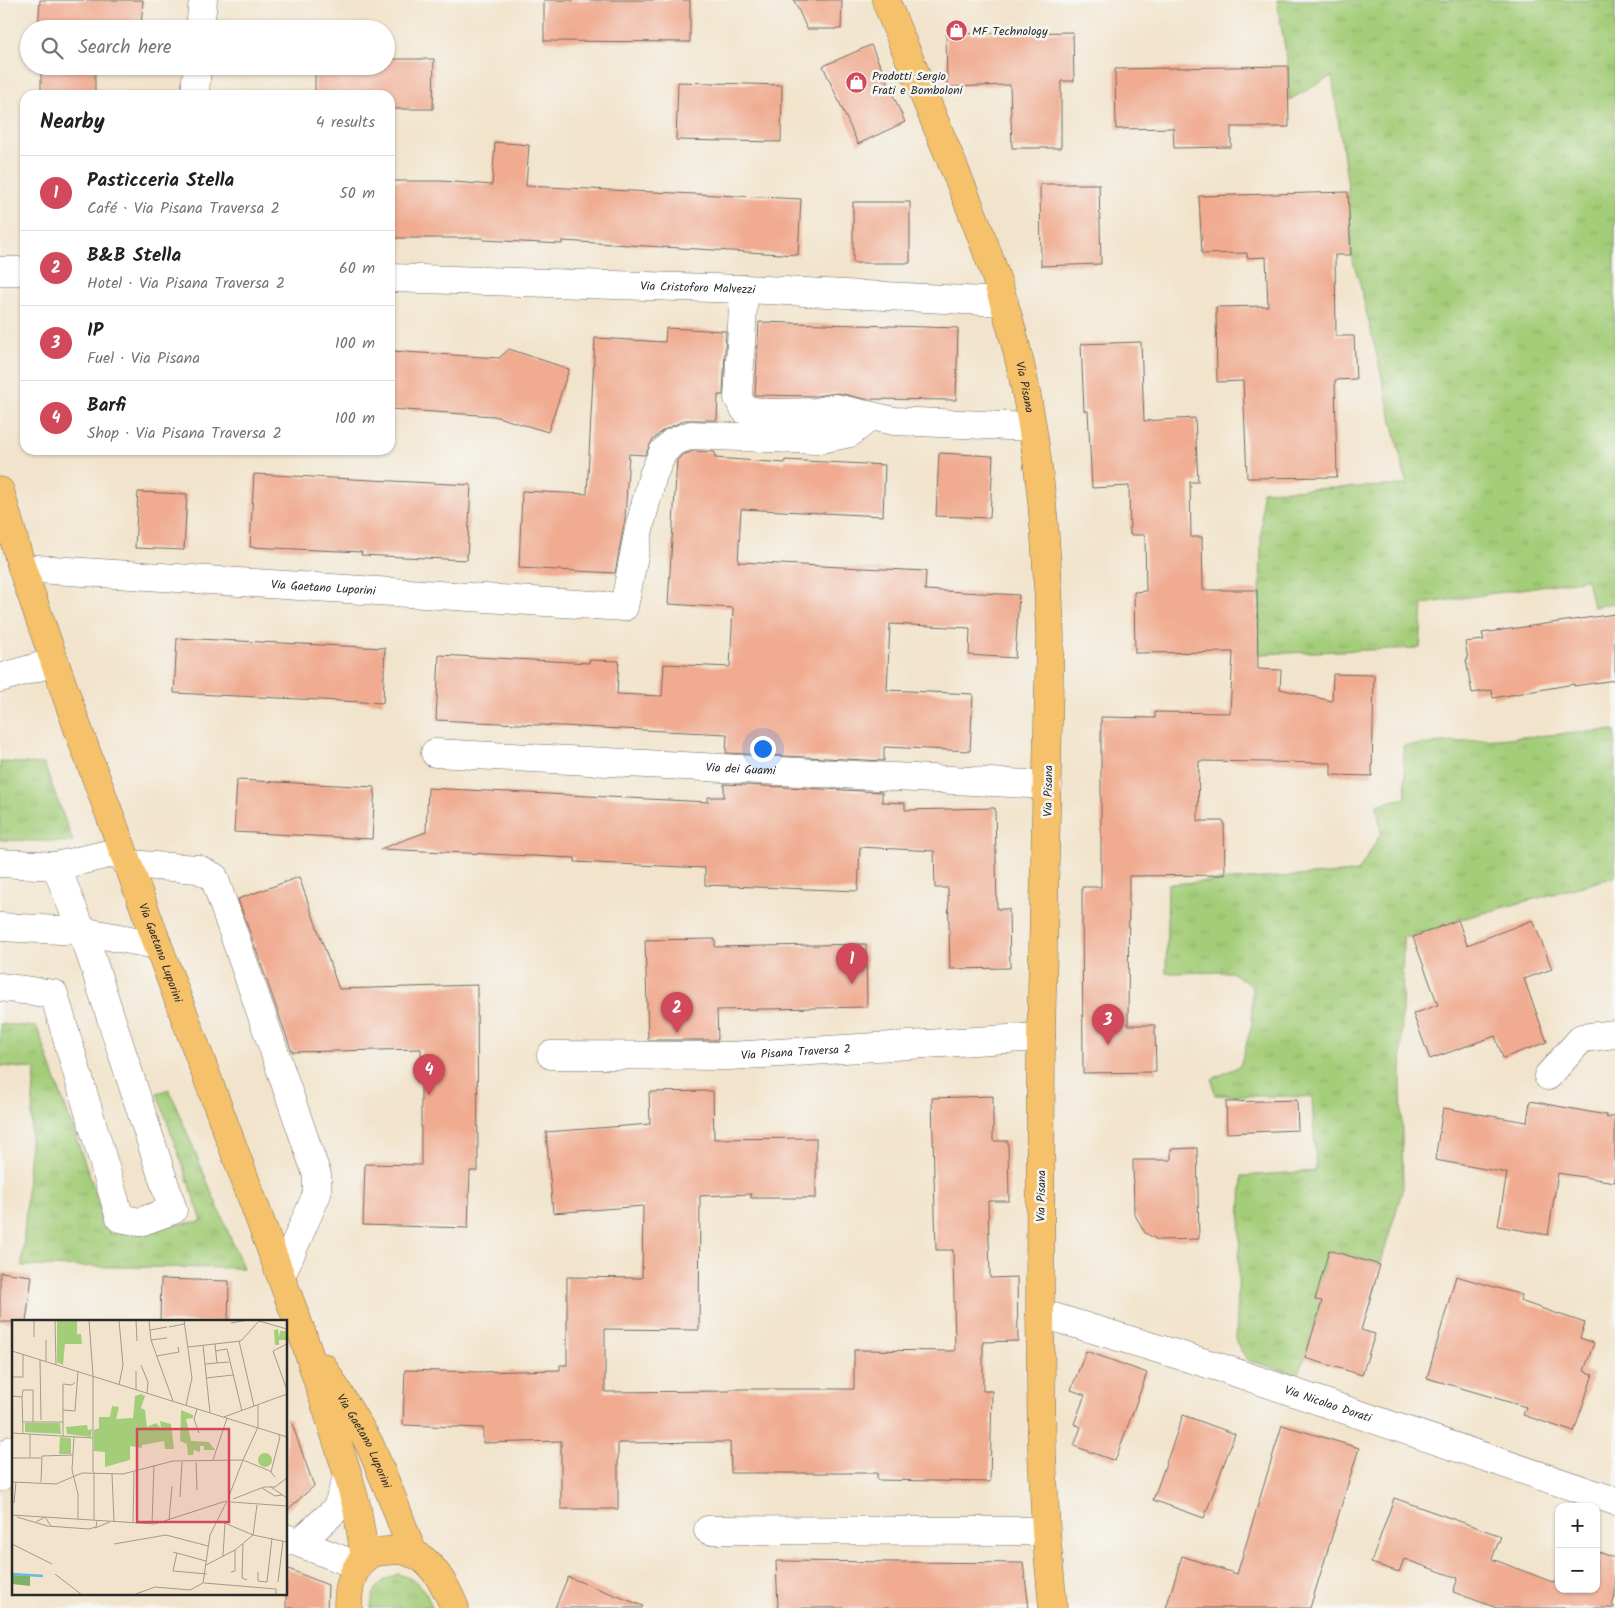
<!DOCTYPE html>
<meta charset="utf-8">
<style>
:root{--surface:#fff;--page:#f2f2f2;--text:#202124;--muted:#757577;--line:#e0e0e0;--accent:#d1495b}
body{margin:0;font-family:Kalam,sans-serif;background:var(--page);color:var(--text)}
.controls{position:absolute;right:15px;bottom:15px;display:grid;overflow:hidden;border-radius:10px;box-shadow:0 1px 4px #0004}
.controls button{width:45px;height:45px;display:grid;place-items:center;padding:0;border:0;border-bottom:1px solid var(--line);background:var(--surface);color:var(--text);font:25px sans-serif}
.you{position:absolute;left:762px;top:748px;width:18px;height:18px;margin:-12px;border:4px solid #fff;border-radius:50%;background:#1a73e8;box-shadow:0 0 0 8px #1a73e833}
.badge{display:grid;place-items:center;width:32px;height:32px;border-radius:50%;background:var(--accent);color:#fff;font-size:16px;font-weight:700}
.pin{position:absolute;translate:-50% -41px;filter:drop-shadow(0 1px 2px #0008)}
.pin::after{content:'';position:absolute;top:26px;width:18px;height:15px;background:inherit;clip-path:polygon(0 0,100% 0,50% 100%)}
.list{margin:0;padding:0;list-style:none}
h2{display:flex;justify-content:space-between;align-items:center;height:65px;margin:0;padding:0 20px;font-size:21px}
h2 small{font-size:16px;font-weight:400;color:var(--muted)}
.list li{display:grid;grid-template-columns:32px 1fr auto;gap:15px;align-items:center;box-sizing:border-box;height:75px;padding:0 20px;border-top:1px solid var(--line)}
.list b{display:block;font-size:19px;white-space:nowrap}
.list p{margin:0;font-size:16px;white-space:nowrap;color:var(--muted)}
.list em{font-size:16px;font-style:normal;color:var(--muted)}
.icon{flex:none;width:28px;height:28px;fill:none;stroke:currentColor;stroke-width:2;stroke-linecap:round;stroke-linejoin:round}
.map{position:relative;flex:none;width:1615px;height:1608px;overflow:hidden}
.search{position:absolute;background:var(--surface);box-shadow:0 1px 4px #0004;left:20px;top:20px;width:375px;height:55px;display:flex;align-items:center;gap:12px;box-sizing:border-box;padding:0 18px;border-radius:28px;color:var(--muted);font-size:19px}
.panel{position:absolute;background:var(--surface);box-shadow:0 1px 4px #0004;left:20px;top:90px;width:375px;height:365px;border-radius:15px}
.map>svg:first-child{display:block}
</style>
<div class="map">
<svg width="1615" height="1608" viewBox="0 0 1615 1608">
<defs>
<pattern id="grass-tufts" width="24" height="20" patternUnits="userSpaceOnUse" patternTransform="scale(1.25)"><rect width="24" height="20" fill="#a4cd79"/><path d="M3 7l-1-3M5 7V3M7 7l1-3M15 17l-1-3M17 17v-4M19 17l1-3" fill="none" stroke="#8db069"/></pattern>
</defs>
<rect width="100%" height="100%" fill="#f6f6f2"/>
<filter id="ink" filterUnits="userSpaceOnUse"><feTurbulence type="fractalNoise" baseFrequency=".02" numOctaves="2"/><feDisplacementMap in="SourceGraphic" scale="10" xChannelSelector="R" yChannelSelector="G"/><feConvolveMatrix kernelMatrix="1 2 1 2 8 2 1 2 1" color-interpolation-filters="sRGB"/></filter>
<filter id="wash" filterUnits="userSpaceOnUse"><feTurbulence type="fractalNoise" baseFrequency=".0096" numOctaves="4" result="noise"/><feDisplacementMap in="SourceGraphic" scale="20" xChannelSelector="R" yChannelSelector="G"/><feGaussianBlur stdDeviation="1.12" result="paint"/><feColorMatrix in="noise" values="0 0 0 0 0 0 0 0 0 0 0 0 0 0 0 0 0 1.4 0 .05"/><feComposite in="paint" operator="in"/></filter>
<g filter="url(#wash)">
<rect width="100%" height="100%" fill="#f2e4cc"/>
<path fill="url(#grass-tufts)" stroke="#687c52" d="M1277 0H1615V603L1593 607 1587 579 1423 604 1420 648 1259 654 1262 491 1407 485 1359 280 1351 255 1348 186 1332 76 1289 100 1288 66Z
M1615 730V877L1458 920 1413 937H1403L1401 1088 1403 1188 1380 1265 1329 1250 1315 1299 1321 1301 1305 1358 1297 1375 1247 1360 1236 1342 1242 1176 1316 1171 1312 1097 1215 1095 1212 1079 1240 1066 1252 1024V986L1231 972 1166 973 1168 884 1358 872 1381 833 1377 804 1406 798 1403 746Z
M0 762 44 764 73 842 0 840Z
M0 1024 37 1027 110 1234 202 1221 157 1093 169 1089 243 1268 22 1266 35 1069 0 1066Z
M398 1574C417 1579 426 1589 432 1608H371C373 1588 379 1581 398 1574Z"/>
<g id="blocks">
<path fill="#f0ab90" d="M40 0H143L141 29H38Z
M544 0H690V42L544 41Z
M794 0H842L841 29H807Z
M1073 32 1074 81H1061V148H1012L1010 85 947 87 946 34Z
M871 45 905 122 858 144 823 66Z
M386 59H434L433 109H390V95H315V66H386Z
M41 66H95V95H41Z
M1288 66 1289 127H1231V147L1174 148 1173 128 1116 129 1115 69Z
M678 82 782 85 781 142 676 140Z
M495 142 529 145 526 186 801 199 798 255 562 241V244L483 240V238H390V181H442L492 185Z
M1040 184H1099L1101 264 1041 266Z
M1348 192 1351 255H1335L1336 336H1354L1356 379 1335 380 1337 477 1247 478 1243 381 1217 382 1216 307 1268 306 1266 257 1247 258V253L1202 254 1199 196Z
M853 202H910V263H853Z
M759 322 958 328 956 400 865 399 838 393 815 396 755 395Z
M666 328 726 331 723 395H718L717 420H685L662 431 652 441 645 455 629 454 625 519 615 573 519 568 522 491 587 494 595 338 665 342Z
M1141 342 1144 421 1195 418 1198 482H1190L1191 537H1202L1203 590H1257L1258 669 1281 670 1280 689 1332 701 1333 674 1374 675 1372 776 1331 775V763L1199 761 1198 821H1224L1225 875 1129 876 1128 1025H1155L1156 1072 1083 1073 1082 887H1101V717L1155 718V712L1230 713 1233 652 1135 653 1134 592 1146 591 1145 535H1130L1129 486 1092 488 1088 411H1084L1081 344Z
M509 349 569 369 548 432 494 416 390 409V351L499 358Z
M694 451 715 452V458L785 463V460L885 465 883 516 741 509 738 562 926 571 925 590 1019 595 1015 658 969 655 970 628 890 624 887 690 973 694 970 751 884 747V761L726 753 727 734 436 720 439 655 589 663V660L619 661 617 694 662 696 664 664 730 667 733 608 668 604 677 460 682 455Z
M939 453 993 456 990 518 936 516Z
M254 474 471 485 467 560 361 555 362 552 250 547Z
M138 492 187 494 184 550 135 548Z
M1615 614V680L1574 686V684L1493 698 1492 690 1472 693 1466 660H1468L1465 642 1484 640 1482 633Z
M177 638 385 648 383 703 174 693Z
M237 780 375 787 372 839 234 832Z
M724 784 882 792V802L905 803V810L995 808 997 909H1009L1010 968 950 969 948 888H935L934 851 860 847 858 891 705 885V868L575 862V858L380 849 426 832 428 788 708 802V797H724Z
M299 877 339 989 477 985 478 1171H470L468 1228 363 1225 365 1164 421 1165V1049L292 1052 238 899Z
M1458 920 1467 945 1533 920 1552 969 1524 979 1547 1042 1503 1058 1495 1036 1430 1059 1413 1014 1438 1005 1413 937Z
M715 939V947L866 944 867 1007 717 1010 718 1040H648L645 940Z
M713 1091 714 1139 816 1138V1198H751V1194L700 1196 699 1330 605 1329V1392L730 1391V1389H854V1350L955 1351 953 1250H936L932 1098 993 1096V1141H1008L1009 1201H988L990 1278 1017 1277 1018 1341 983 1342V1391H992L990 1482 877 1480V1473H731L730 1442 618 1443V1509H561V1441L483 1443V1428L403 1425 405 1370 478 1372 560 1370V1365H567V1277L642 1278 643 1206 553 1213 546 1132 650 1124 649 1092Z
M1297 1100 1298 1130 1227 1133 1226 1102Z
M1530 1101 1606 1115 1607 1118 1615 1116V1182L1558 1173 1548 1235 1498 1226 1507 1173 1435 1160 1443 1108 1527 1122Z
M1197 1148 1199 1239 1158 1240 1145 1233 1134 1213 1133 1160H1171V1149Z
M1329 1250 1380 1265 1361 1330 1375 1334 1362 1375 1305 1358 1322 1301 1315 1300Z
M0 1272 32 1276 26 1322H0Z
M1456 1276 1522 1295 1520 1301 1585 1323 1580 1338 1594 1343 1584 1371 1593 1374 1574 1432 1523 1415 1526 1407 1427 1378Z
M161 1279 229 1281 228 1322H160Z
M1086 1351 1147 1373 1115 1461 1074 1446 1081 1427 1074 1424 1085 1395 1071 1390Z
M1183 1415 1235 1434 1204 1518 1153 1500Z
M290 1418 314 1486 286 1511V1419Z
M1282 1425 1359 1448 1310 1608H1166L1182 1556 1237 1574Z
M1394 1498 1501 1536 1492 1559 1555 1583 1559 1572V1589H1596V1551L1615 1558V1596L1612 1605 1614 1606V1608H1497L1453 1592 1458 1578 1404 1559 1399 1572 1371 1563Z
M776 1561 1023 1563 1029 1608H778Z
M286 1568 328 1585 327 1608H286Z
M568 1577 643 1606 642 1608H555Z"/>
</g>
</g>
<g filter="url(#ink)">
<use href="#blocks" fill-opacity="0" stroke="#716c63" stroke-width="1"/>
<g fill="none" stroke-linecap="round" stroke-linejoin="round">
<defs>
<g id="minor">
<path d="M200 29 203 0"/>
<path d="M195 95 197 66"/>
<path d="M0 271H25"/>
<path id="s1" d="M390 278 744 289 1004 302"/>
<path d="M744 289 738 398 745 410 768 413 817 412 835 408 894 421 1031 427"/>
<path id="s2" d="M22 568 624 607 639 529 653 475 663 452 673 442 691 435 816 440 850 433 871 416"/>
<path d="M0 678 55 662"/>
<path id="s3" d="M435 753 1048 785"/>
<path d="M0 863 56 866 122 851"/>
<path d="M127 864 198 869 214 877 317 1175V1194L281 1276"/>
<path d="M0 927 81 931 157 945"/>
<path d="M0 987 54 994 120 1218 140 1222 173 1210 88 947 56 866"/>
<path id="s4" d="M551 1055 729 1056 1041 1037"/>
<path d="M1548 1076 1582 1038 1615 1034"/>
<path id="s5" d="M1040 1313 1225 1369 1615 1501"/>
<path d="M0 1477 13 1449"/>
<path d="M708 1530 1046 1531"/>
<path d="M286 1538 359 1566"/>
<path d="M300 1542 333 1512 338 1505 348 1475"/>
</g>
<g id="major">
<path id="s6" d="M886 0C894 24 905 47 914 70 944 147 980 223 1004 303 1037 411 1047 526 1050 638L1041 1037 1040 1313 1042 1454 1046 1531 1053 1608"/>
<path id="s7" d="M0 491 22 568 79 732 303 1336 348 1475 357 1508 365 1558"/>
<path id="s8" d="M323 1367 369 1443 393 1500 413 1554"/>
<path d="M348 1608C348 1591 351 1570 365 1558 370 1553 380 1551 387 1551 398 1549 410 1551 420 1557 436 1568 448 1591 455 1608"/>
</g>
</defs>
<use href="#minor" stroke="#716c63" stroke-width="29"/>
<use href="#major" stroke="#716c63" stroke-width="29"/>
<use href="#minor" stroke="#fff" stroke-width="28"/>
<use href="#major" stroke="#f5c16b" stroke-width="28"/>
</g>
</g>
<defs>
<symbol id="shop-disc" viewBox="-11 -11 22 22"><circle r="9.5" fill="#d1495b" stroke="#f6f6f2"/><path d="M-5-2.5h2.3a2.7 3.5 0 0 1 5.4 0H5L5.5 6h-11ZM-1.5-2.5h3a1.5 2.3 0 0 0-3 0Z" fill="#fff"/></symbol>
</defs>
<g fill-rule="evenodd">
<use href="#shop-disc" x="944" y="18" width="25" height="25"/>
<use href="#shop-disc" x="844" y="70" width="25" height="25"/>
</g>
<g text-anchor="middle" stroke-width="5" stroke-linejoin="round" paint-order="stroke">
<g font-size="12" fill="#2b2b2b" stroke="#f6f6f2" text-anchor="start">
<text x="972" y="35">MF Technology</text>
<text x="872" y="80">Prodotti Sergio<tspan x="872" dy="14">Frati e Bomboloni</tspan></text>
</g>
<g font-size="12" fill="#2b2b2b" stroke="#f6f6f2">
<text dy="4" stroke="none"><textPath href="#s1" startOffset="308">Via Cristoforo Malvezzi</textPath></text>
<text dy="4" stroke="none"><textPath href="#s6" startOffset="412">Via Pisana</textPath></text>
<text dy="4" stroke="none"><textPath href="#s2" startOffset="302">Via Gaetano Luporini</textPath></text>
<text dy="4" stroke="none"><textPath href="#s3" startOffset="306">Via dei Guami</textPath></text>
<text transform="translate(1048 791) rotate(-89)" y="4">Via Pisana</text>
<text dy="4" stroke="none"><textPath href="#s7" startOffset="489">Via Gaetano Luporini</textPath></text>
<text dy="4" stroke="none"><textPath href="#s4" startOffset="245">Via Pisana Traversa 2</textPath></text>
<text transform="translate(1041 1196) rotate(-89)" y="4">Via Pisana</text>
<text dy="4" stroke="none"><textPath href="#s5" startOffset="302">Via Nicolao Dorati</textPath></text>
<text dy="4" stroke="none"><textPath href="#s8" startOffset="85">Via Gaetano Luporini</textPath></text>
</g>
</g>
<g transform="translate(12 1320)">
<rect width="275" height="275" fill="#f2e4cc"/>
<path d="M45 0H65V14H69L70 24H53L51 45 45 42ZM129 74 133 76 129 88 133 90 135 107 144 103 149 108 148 101 159 104 162 129H153L152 121 130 125V128L118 126V140L93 147V132L82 131V110L87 108V97H98L100 86 107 87 104 99 121 98 123 76ZM169 90 181 95V98L174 99 179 121 197 122 203 130H192V126H188V132L182 130 181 135H176L175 124 168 121ZM48 103 49 114 13 112V103ZM75 105 76 110 80 109 79 117 55 114 54 107ZM48 117 59 118V134H47Z" fill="#a4cd79"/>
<path d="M0 255 18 256V266L0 264Z" fill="#83b069"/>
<path d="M246 140a7 7 0 1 1 14 0a7 7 0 1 1-14 0Z" fill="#a4cd79"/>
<path d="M266 9 267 18 268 11H275V20H267V25H263L262 10Z" fill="#a4cd79"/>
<path fill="none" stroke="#67b9e3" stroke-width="2.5" d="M0 254 31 256"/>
<path fill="none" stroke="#a29a8c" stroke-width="1" d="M22 0V17M43 0 44 45M77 0 81 55V152M107 0 111 45 107 65M124 0 125 21M137 0 139 20 161 81M172 0 180 58 174 85M247 1 275 9M219 3 236 0M157 7 172 4M138 10 155 7M139 20 155 18M227 21 242 86M203 24 205 43M275 24 261 31 275 70M191 25 198 93M176 27 229 21 247 1M0 31 275 117M203 31 215 29 230 91M145 36 167 32 166 27M28 40 29 100M34 41V20M193 44 217 42M129 45 136 62 135 73M0 57H11V35M194 58 221 55M124 70V51M0 76 10 77 11 114M10 77 11 70H21V102M185 89 182 99 187 113M51 90 63 91 66 51M212 97 275 74M11 102H51M246 107V85M0 113 81 118M51 116V64L60 65 63 62M62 117 60 150 66 174V199M18 137V114M0 138H29M201 140 215 98M231 140 246 107M184 142 185 170M82 152V200M259 152 268 117 266 114M100 154 102 202M0 162 44 164 70 153 111 154 161 141 231 140 258 151 263 157M29 162 30 136 61 135M259 167 275 178M250 168 263 176 270 175M217 176 231 140M168 177 170 142M221 179 252 167H263L275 158M219 182 275 186M2 183 4 162M0 195 143 204 214 181M5 197 35 206 77 209 84 207 85 201M157 200 160 166M208 201 241 215 275 222M24 202 33 197 39 206M121 203 122 152M140 204 142 145M83 208 98 202M0 224 40 244M102 224 154 215 196 226M231 224 230 258 235 260M161 232 194 241M165 233 161 251 195 254M211 236 213 203M194 245 223 230 241 215 245 185M219 252 223 251V230M246 252V261L255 262 260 218M43 254 70 275M266 262 271 221M192 263 264 269V275M121 275 143 267 178 270 191 263 198 215 215 181"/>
<path fill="#d1495b" fill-opacity="0.15" stroke="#d1495b" stroke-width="2.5" d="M125 109H217V202H125Z"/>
<rect width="275" height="275" fill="none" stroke="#2b2b2b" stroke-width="2.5"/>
</g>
</svg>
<div class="controls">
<button>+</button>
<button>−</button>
</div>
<div class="you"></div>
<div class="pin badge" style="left:852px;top:984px">1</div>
<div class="pin badge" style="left:677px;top:1033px">2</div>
<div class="pin badge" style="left:1108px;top:1045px">3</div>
<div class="pin badge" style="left:429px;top:1095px">4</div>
<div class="search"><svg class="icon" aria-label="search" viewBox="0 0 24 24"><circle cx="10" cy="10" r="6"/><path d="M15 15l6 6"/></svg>Search here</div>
<section class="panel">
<h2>Nearby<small>4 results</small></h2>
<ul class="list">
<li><span class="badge">1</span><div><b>Pasticceria Stella</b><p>Café · Via Pisana Traversa 2</p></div><em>50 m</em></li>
<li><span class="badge">2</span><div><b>B&amp;B Stella</b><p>Hotel · Via Pisana Traversa 2</p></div><em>60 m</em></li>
<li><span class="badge">3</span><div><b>IP</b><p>Fuel · Via Pisana</p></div><em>100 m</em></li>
<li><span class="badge">4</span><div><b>Barfi</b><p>Shop · Via Pisana Traversa 2</p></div><em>100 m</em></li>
</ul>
</section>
</div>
